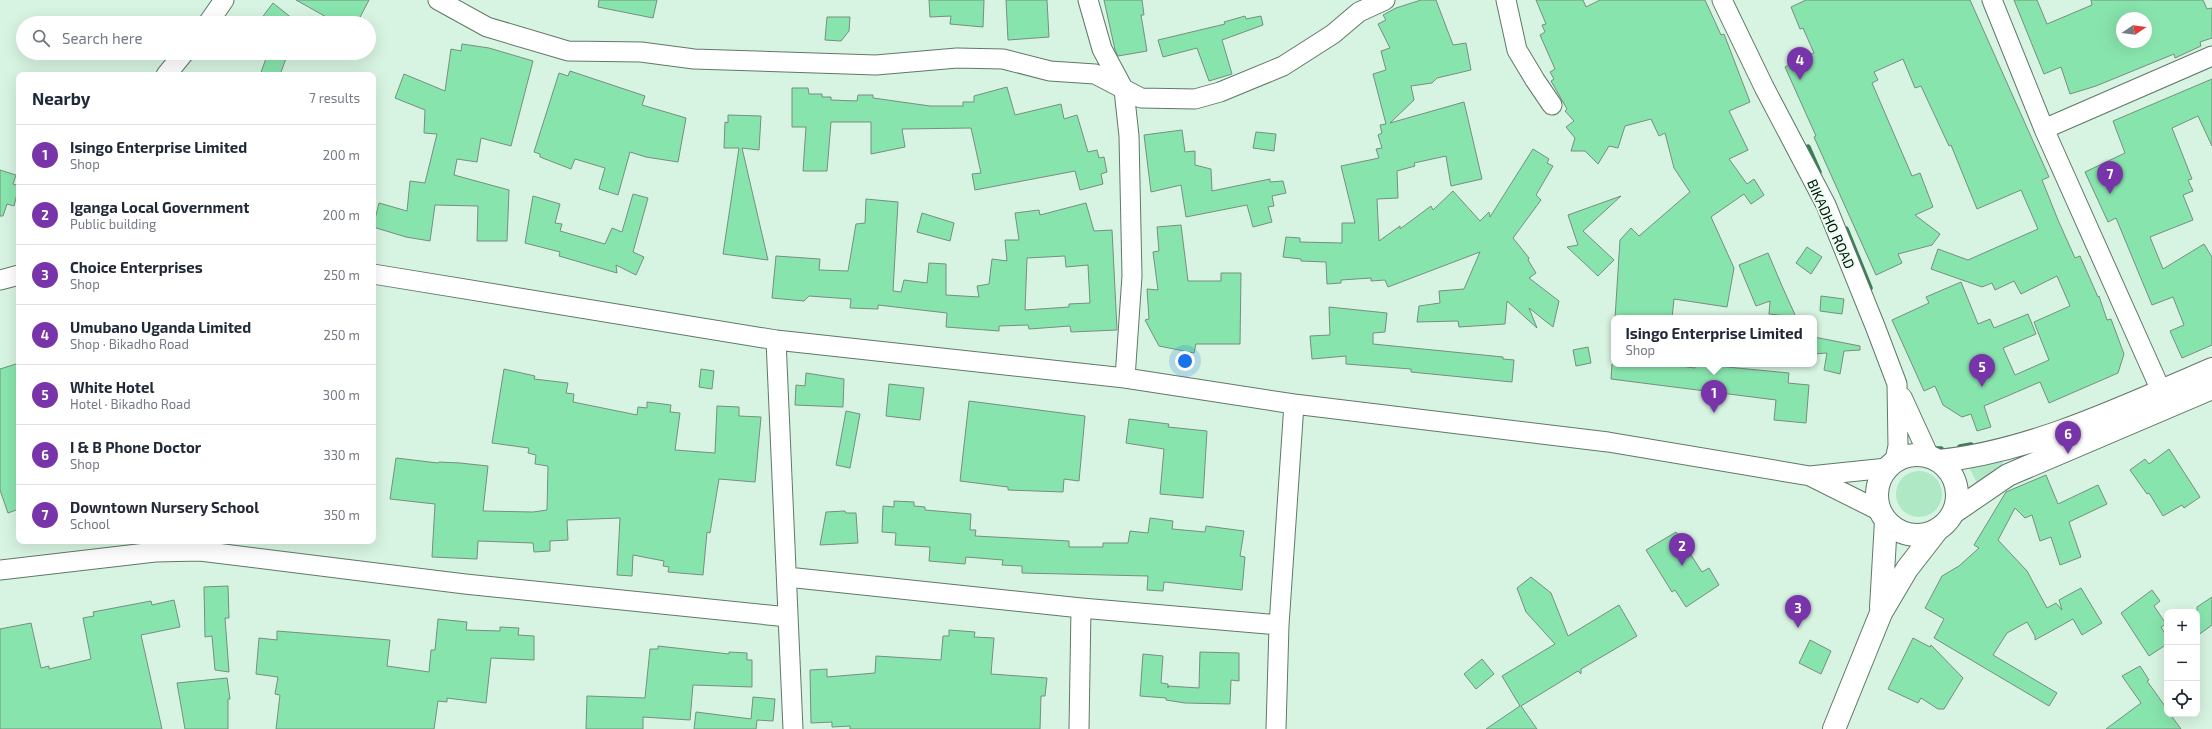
<!DOCTYPE html>
<meta charset="utf-8">
<style>
:root{--surface:#fff;--page:#f2f2f3;--text:#1f2937;--muted:#747a83;--line:#e0e1e3;--accent:#7735a9}
body{margin:0;font-family:"Exo 2",sans-serif;background:var(--page);color:var(--text)}
.controls{position:absolute;right:12px;bottom:12px;display:grid;overflow:hidden;border-radius:8px;box-shadow:0 4px 16px #0002}
.controls button{width:36px;height:36px;display:grid;place-items:center;padding:0;border:0;border-bottom:1px solid var(--line);background:var(--surface);color:var(--text);font:20px sans-serif}
.compass{position:absolute;left:2116px;top:12px;width:36px;height:36px;border-radius:50%;background:var(--surface);box-shadow:0 4px 16px #0002;rotate:77deg}
.you{position:absolute;left:1185px;top:361px;width:14px;height:14px;margin:-10px;border:3px solid #fff;border-radius:50%;background:#1a73e8;box-shadow:0 0 0 6px #1a73e833}
.badge{display:grid;place-items:center;width:26px;height:26px;border-radius:50%;background:var(--accent);color:#fff;font-size:13px;font-weight:700}
.pin{position:absolute;translate:-50% -33px;filter:drop-shadow(0 1px 2px #0008)}
.pin::after{content:'';position:absolute;top:21px;width:14px;height:12px;background:inherit;clip-path:polygon(0 0,100% 0,50% 100%)}
.popup{position:absolute;left:1611px;top:315px;width:206px;height:52px;box-sizing:border-box;display:grid;place-content:center;border-radius:8px;background:var(--surface);filter:drop-shadow(0 1px 3px #0005);font-size:13px;white-space:nowrap;color:var(--muted)}
.popup b{font-size:15px;color:var(--text)}
.popup::after{content:'';position:absolute;left:50%;top:100%;margin-left:-8px;border:8px solid transparent;border-top-color:var(--surface)}
.list{margin:0;padding:0;list-style:none}
h2{display:flex;justify-content:space-between;align-items:center;height:52px;margin:0;padding:0 16px;font-size:17px}
h2 small{font-size:13px;font-weight:400;color:var(--muted)}
.list li{display:grid;grid-template-columns:26px 1fr auto;gap:12px;align-items:center;box-sizing:border-box;height:60px;padding:0 16px;border-top:1px solid var(--line)}
.list b{display:block;font-size:15px;white-space:nowrap}
.list p{margin:0;font-size:13px;white-space:nowrap;color:var(--muted)}
.list em{font-size:13px;font-style:normal;color:var(--muted)}
.icon{flex:none;width:22px;height:22px;fill:none;stroke:currentColor;stroke-width:2;stroke-linecap:round;stroke-linejoin:round}
.map{position:relative;flex:none;width:2212px;height:729px;overflow:hidden}
.search{position:absolute;background:var(--surface);box-shadow:0 4px 16px #0002;left:16px;top:16px;width:360px;height:44px;display:flex;align-items:center;gap:10px;box-sizing:border-box;padding:0 14px;border-radius:22px;color:var(--muted);font-size:15px}
.panel{position:absolute;background:var(--surface);box-shadow:0 4px 16px #0002;left:16px;top:72px;width:360px;height:472px;border-radius:8px}
.map>svg:first-child{display:block}
</style>
<div class="map">
<svg width="2212" height="729" viewBox="0 0 2212 729">
<rect width="100%" height="100%" fill="#d7f3e1"/>
<path fill="#afe8c4" d="M2002 461 2003 466 1980 482 1977 483 1970 469V465Z
M1896 494a23 23 0 1 1 46 0a23 23 0 1 1-46 0Z"/>
<g fill="none" stroke-linecap="round" stroke-linejoin="round">
<path stroke="#3a7d58" stroke-width="5.5" d="M1808 147 1819 172
M1846 229 1870 288
M1960 447 1971 445
M1929 449H1941"/>
</g>
<path fill="#88e4ad" stroke="#768f7f" fill-rule="evenodd" d="M296 0H369L357 23H337Z
M599 0H657L653 18 598 7Z
M929 0H984L983 27 950 24 951 16 930 17Z
M1006 0H1047L1049 37 1008 40Z
M1104 0H1142L1144 15H1141L1147 51 1118 56 1115 50Z
M1421 0H1436L1453 45 1466 43 1471 70 1437 78 1432 83 1411 86 1414 100 1390 123 1464 102 1482 179 1451 186 1446 156 1414 163 1415 166 1397 171 1398 198 1377 199 1379 241 1400 226V229L1431 206 1433 210 1453 191 1480 221 1489 212 1490 217 1533 149 1549 159 1547 163 1553 166 1536 195 1541 200 1513 238 1529 258 1528 260 1536 273 1529 278 1559 301 1553 327 1529 308 1537 328 1507 301 1505 324 1459 327 1458 321 1417 322 1419 306 1440 303 1439 291 1464 289 1480 252 1388 287 1385 280 1371 281V278L1341 280V283L1327 284 1326 262 1301 261V259L1283 257 1286 237 1300 238V242L1342 243V223H1355L1341 166 1379 158 1376 149 1382 148 1378 135 1382 133 1380 125 1386 124 1373 74 1386 70 1381 51 1390 48 1378 24 1386 20 1383 15 1396 8Z
M1536 0H1583L1586 7 1600 0H1705L1721 35 1724 34 1750 102 1729 111 1748 150 1729 159 1747 184 1754 179 1764 195 1751 204 1744 194 1711 217 1734 268 1727 307 1674 299 1672 318H1615L1620 240 1631 228 1639 236 1690 192 1674 168 1665 133 1659 136 1651 119 1625 126 1618 148 1609 146 1598 164 1585 151H1571L1575 138 1566 127 1574 121 1565 111 1567 109 1551 81 1554 79 1550 72 1555 69 1540 35 1545 32 1542 25 1546 24Z
M1806 0H1970L2049 177 2042 180 2058 220 2075 258 2080 256 2098 297 2099 296 2107 320 2111 319 2124 354 2118 373 2049 403 2040 382 1984 406 1991 427 1977 431 1971 414 1962 417 1943 405 1935 386 1924 391 1892 320 1929 303 1926 297 1961 282 1978 324 1990 319 1994 328 2028 314 2036 334 2003 348 2015 375 2049 360 2034 322 2070 306 2057 276 2021 294 2014 281 1995 290 1992 283 1982 287 1931 269 1938 249 1968 260 2038 229 2021 190 1977 209 1951 145 1949 146 1921 86 1915 88 1903 59 1874 72 1878 80 1872 83 1912 176 1920 173 1933 207 1915 215 1940 234 1932 245 1898 254 1902 263 1876 275 1814 137 1816 136 1785 67 1814 53 1803 28 1800 29 1791 7Z
M2014 0H2037L2047 24 2092 5 2091 0H2203L2207 9 2212 8V38L2200 42 2201 46 2175 58 2174 54 2096 86 2070 94 2061 67 2044 74ZM2122 18H2146V42H2122Z
M273 3 298 23H258Z
M1245 16 1246 19 1261 16 1263 25 1222 40 1232 74 1209 81 1197 48 1163 57 1158 40 1225 24 1224 22Z
M827 17H850L849 31 841 41 825 40Z
M462 44 489 48 533 61 511 146 481 138 477 162 457 159 454 175 509 190 507 241H477L478 206 435 205 430 241 406 237 373 227 379 203 407 211 410 181 425 183 437 134 424 133 425 110 395 98 404 74 445 91 451 49 461 51Z
M268 53H288L280 75H260Z
M570 71 645 96 642 105 686 118 678 162 646 157 630 152 618 195 599 189 605 168 575 159 571 169 540 157V154L534 152 559 73 568 76Z
M2212 79V146L2198 116 2172 128 2192 179 2188 180 2193 191 2183 195 2193 220 2150 237 2163 269 2204 244 2212 257V345L2182 358 2170 331 2184 325 2173 297 2152 305 2116 218 2108 222 2085 172 2125 153 2113 121Z
M1007 87 1015 115 1061 104 1064 119 1077 115 1088 152 1097 150 1099 158 1104 157 1107 172 1101 174 1103 184 1080 190 1075 171 975 190 972 174 981 173 971 128 902 129 905 147 871 154V122H831L827 171H803L806 127H792V88H808L809 94H822V97H831V100L857 101 858 95H873V98L930 106H963V102H974V96Z
M728 115 761 116 759 150 742 148 768 260 723 254 739 148H724L725 122 728 123Z
M1182 130 1185 152 1195 151V165L1211 169 1212 191 1270 179V182L1283 181 1286 193 1272 196 1274 206 1268 207 1272 222 1253 227 1247 205 1186 217 1181 185 1151 192 1144 135Z
M1256 132 1276 134 1274 151 1253 148Z
M0 170 16 175 13 184 19 186 14 206 7 204 3 216H0Z
M633 194 648 198 633 252 644 257 636 275 616 265 617 273 559 256 560 252 525 243 533 196 560 204 555 223 562 224 560 231 605 244 612 228 622 232Z
M1621 196 1583 231 1614 260 1598 276 1567 247 1578 245 1568 215Z
M866 199 898 202 893 291 901 292 904 280 927 283 929 263 946 264V295L979 297 977 286 989 284 992 259 1007 261 1005 240H1019L1015 213 1039 210 1040 215 1086 203 1094 231 1112 230 1117 330 1071 332 1070 326 1029 329 1028 325 999 326V331L946 327 947 313 878 305V309L850 308 851 299 809 296 804 301 772 298 776 256 820 259 819 270 848 271 856 224 865 223ZM1065 256 1066 267 1088 265 1090 303 1069 304V307L1025 310 1027 258Z
M922 213 954 223 950 241 917 232Z
M1181 225 1188 281H1221V273H1241L1240 344H1196L1194 353 1159 346 1145 320 1149 319 1147 289 1158 290 1153 252 1159 251 1157 227Z
M1807 247 1822 257 1811 274 1796 263Z
M1768 253 1782 286 1796 317 1769 314 1770 301 1756 306 1739 265Z
M1821 296 1844 299 1842 314 1820 311Z
M1329 307 1387 313 1385 332 1373 333V344L1503 357V359L1514 360 1512 382 1411 372V369L1346 364V356L1312 359 1310 336 1330 335Z
M1814 337 1860 346V350L1844 351 1840 374 1824 370 1827 353 1814 354Z
M1588 347 1591 363 1576 366 1573 350Z
M16 364 19 373V509L8 513 0 490V369Z
M1612 364H1664L1695 368 1696 364 1789 373 1788 383 1809 385 1806 423 1774 420 1776 400 1611 379Z
M504 369 535 376 534 379 568 383 566 393 574 394 573 402 637 415 638 407 647 408V402L671 405 670 412 680 413 675 450 715 453 717 406 739 407V416L761 417 755 482 719 479 710 533 707 532 703 575 668 572 669 567 663 566 664 561 633 555 632 576 617 575 620 518 567 520 568 540 550 541V551L534 552 533 543 478 541 477 559 432 557 435 504 390 499 396 458 438 463 439 462 460 463 488 466 483 511 533 512 547 510 548 466 535 464 536 455 528 453 529 448 492 443Z
M701 369 714 371 712 389 699 387Z
M806 373 844 379 843 407 795 405 796 385 805 386Z
M889 384 924 388 920 420 886 416Z
M969 401 1085 416 1079 481 1064 479 1063 492 1008 490V487L960 481Z
M846 411 860 414 850 468 836 465Z
M1129 419 1169 424 1168 427 1207 431 1203 498 1160 494 1164 449 1126 443Z
M2169 449 2200 497 2184 508 2182 505 2163 516 2149 493 2147 494 2130 470 2145 459 2149 464Z
M2046 475 2058 504 2098 485 2107 504 2069 522 2081 557 2060 565 2051 537 2040 541 2032 515 2025 518 2015 508 1998 540 2027 571 2047 608 2056 603 2062 610 2059 600 2081 588 2102 623 2082 635 2073 619 2035 640V636L2027 622 2007 633 1993 655 2057 693 2049 706 1934 638 1944 619 1925 608 1942 576 1959 566 1979 548 1974 545 2006 492Z
M894 501 914 502V506L925 507V510L971 514 970 530H976L975 536 1069 541V547H1103V543H1128L1130 531 1148 533 1150 518 1173 521 1172 529 1205 532 1206 526 1244 531 1240 556 1245 557 1242 590 1164 582 1163 591 1147 590 1148 576 1022 573V566L1002 565 1003 560 966 557 965 564 929 561 930 547 895 545 896 533 882 532 883 506 894 507Z
M845 511 846 513H856L858 543 820 545 826 512Z
M1676 532 1702 572 1709 568 1719 585 1686 607 1675 590 1672 592 1646 550Z
M1531 577 1551 593 1568 636 1619 605 1637 636 1581 669V674L1578 671 1521 706 1537 729H1486L1520 706 1502 676 1555 644 1526 612 1517 588Z
M228 586 229 618H225L229 672 215 670 212 636 205 637 204 587Z
M2152 590 2160 601 2154 606 2166 624 2161 627 2167 637V644L2149 656 2121 613Z
M2212 597V625L2197 636V607Z
M174 600 180 627 141 635 162 729H0V629L31 623 41 668 49 666V669L91 659 83 618 94 616 93 612 151 601 152 605Z
M438 619 467 622 466 630 500 631V627L519 628 518 635 534 636V660L491 658 486 703 447 698V702L438 701 434 729H276L280 695 275 694 278 677 256 674 259 638 277 640V631L390 640 387 666 429 672 431 650H435Z
M949 630 975 632 974 637 994 638 991 674 1047 678 1045 696H1041L1040 729H850V726L832 727V722L811 723 810 670 827 669V677L875 673 876 656 941 660 943 636H949Z
M1913 638 1930 647 1931 645 1963 678 1944 709H1938L1921 698 1918 703 1888 689Z
M1810 640 1831 651 1821 674 1799 663Z
M658 646 729 654V652L747 653V660H752V687L693 685 690 720 643 717V729H586L587 696 645 698 650 649H658Z
M1200 652 1239 653V681L1231 680 1230 704 1185 703 1166 700V698L1140 696 1143 654 1163 656 1161 683 1168 684V688V686L1199 688Z
M1482 659 1494 674 1476 689 1464 674Z
M2140 666 2149 680 2147 681 2167 709V714H2170L2181 729H2106L2141 703 2122 676Z
M227 678 230 699H228V729H185L177 683Z
M753 697 775 699 773 721 757 720 756 729H694L696 712 751 719Z"/>
<g fill="none" stroke-linecap="round" stroke-linejoin="round">
<defs>
<path id="minor" d="M438 0 487 27 568 51 641 52 694 59 876 65 957 58 1003 59 1050 71 1095 74 1141 98 1195 99 1220 92 1283 66 1333 34 1359 12 1385 0
M1088 0 1102 49 1124 90 1129 136 1132 276 1125 378
M1506 0 1517 50 1535 80 1552 105
M1722 0 1764 87 1826 205 1875 326 1897 384 1898 446 1895 460
M1992 0 2044 129 2167 404
M208 23 224 0
M166 75 184 53
M2044 129 2212 56
M373 274 776 340 1125 378 1294 404 1608 442 1810 476 1887 468
M0 280 19 275
M776 340 793 729
M1902 397 1929 456
M1810 476 1880 511
M0 570 155 552 200 551 465 584 788 617
M787 577 1081 608 1279 625
M1079 729 1081 608
M1276 729 1279 625 1294 404"/>
<path id="major" d="M1877 495a40 40 0 1 1 80 0a40 40 0 1 1-80 0Z
M1939 461C2033 451 2126 406 2212 369
M1954 512 2008 475 2212 388
M1881 608 1886 521
M1834 729 1881 613 1907 569 1938 529"/>
</defs>
<use href="#minor" stroke="#607868" stroke-width="21"/>
<use href="#major" stroke="#607868" stroke-width="24"/>
<use href="#minor" stroke="#fff" stroke-width="19"/>
<use href="#major" stroke="#fff" stroke-width="22"/>
</g>
<g text-anchor="middle" stroke-width="4" stroke-linejoin="round" paint-order="stroke">
<g font-size="14" fill="#060f0a" stroke="#e9fff0">
<text transform="translate(1831 224) rotate(66)" y="5">BIKADHO ROAD</text>
</g>
</g>
</svg>
<div class="controls">
<button>+</button>
<button>−</button>
<button><svg class="icon" aria-label="locate" viewBox="0 0 24 24"><circle cx="12" cy="12" r="6"/><path d="M12 2v4M12 18v4M2 12h4M18 12h4"/></svg></button>
</div>
<svg class="compass" viewBox="-18 -18 36 36"><path d="M0-13l5 13h-10z" fill="#e53935"/><path d="M0 13l5-13h-10z" fill="#747a83"/></svg>
<div class="you"></div>
<div class="pin badge" style="left:1714px;top:413px">1</div>
<div class="popup"><b>Isingo Enterprise Limited</b>Shop</div>
<div class="pin badge" style="left:1682px;top:566px">2</div>
<div class="pin badge" style="left:1798px;top:628px">3</div>
<div class="pin badge" style="left:1800px;top:80px">4</div>
<div class="pin badge" style="left:1982px;top:387px">5</div>
<div class="pin badge" style="left:2068px;top:454px">6</div>
<div class="pin badge" style="left:2110px;top:194px">7</div>
<div class="search"><svg class="icon" aria-label="search" viewBox="0 0 24 24"><circle cx="10" cy="10" r="6"/><path d="M15 15l6 6"/></svg>Search here</div>
<section class="panel">
<h2>Nearby<small>7 results</small></h2>
<ul class="list">
<li><span class="badge">1</span><div><b>Isingo Enterprise Limited</b><p>Shop</p></div><em>200 m</em></li>
<li><span class="badge">2</span><div><b>Iganga Local Government</b><p>Public building</p></div><em>200 m</em></li>
<li><span class="badge">3</span><div><b>Choice Enterprises</b><p>Shop</p></div><em>250 m</em></li>
<li><span class="badge">4</span><div><b>Umubano Uganda Limited</b><p>Shop · Bikadho Road</p></div><em>250 m</em></li>
<li><span class="badge">5</span><div><b>White Hotel</b><p>Hotel · Bikadho Road</p></div><em>300 m</em></li>
<li><span class="badge">6</span><div><b>I &amp; B Phone Doctor</b><p>Shop</p></div><em>330 m</em></li>
<li><span class="badge">7</span><div><b>Downtown Nursery School</b><p>School</p></div><em>350 m</em></li>
</ul>
</section>
</div>
